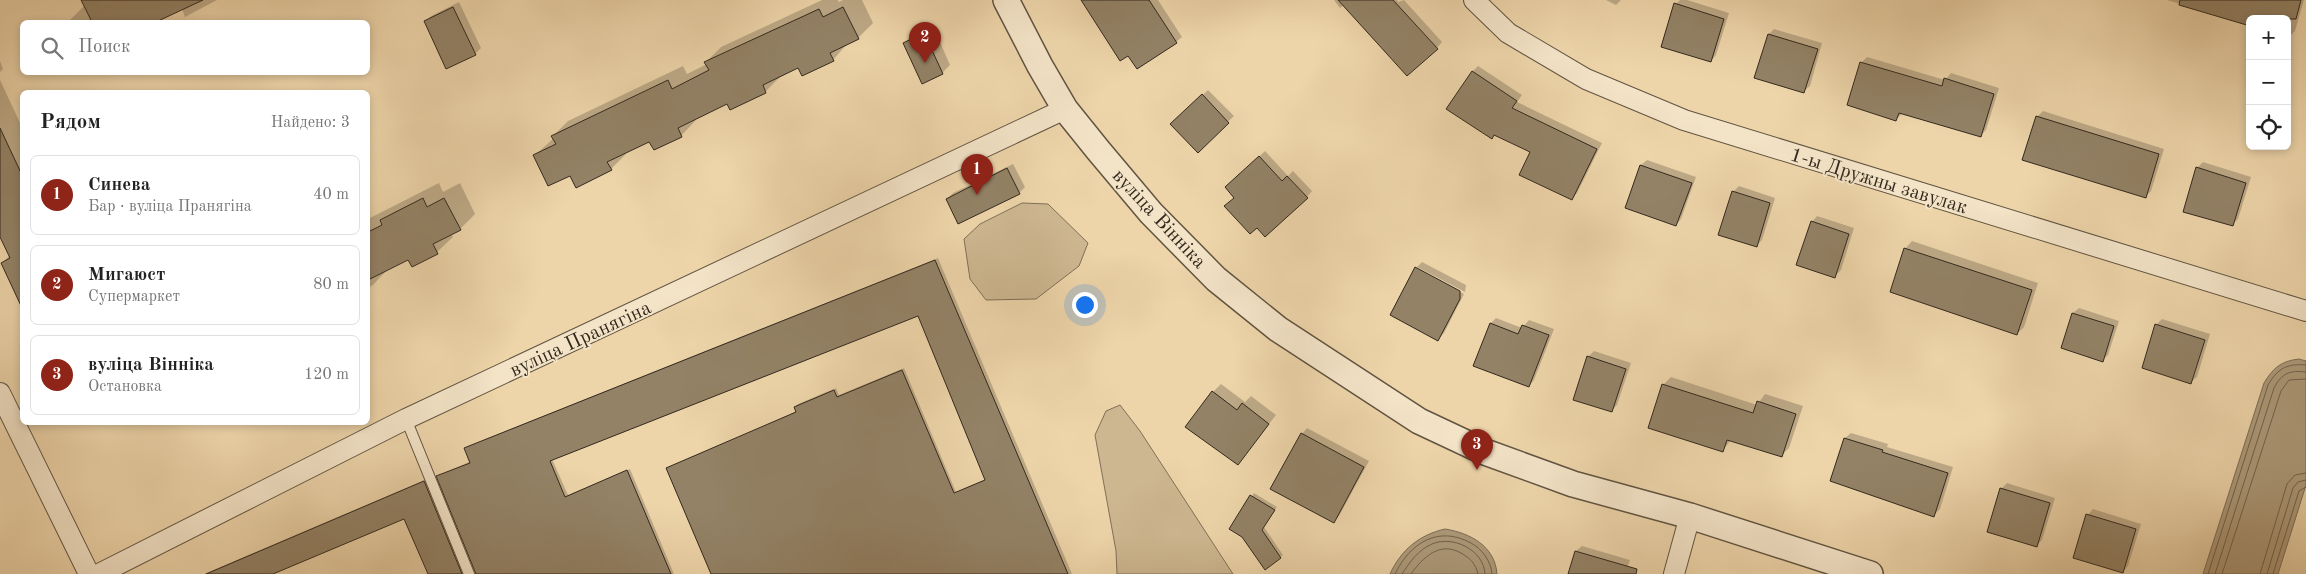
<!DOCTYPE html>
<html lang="ru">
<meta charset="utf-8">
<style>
:root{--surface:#fff;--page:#f6f6f6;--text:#222;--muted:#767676;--line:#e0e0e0;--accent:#8f2418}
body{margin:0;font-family:"Old Standard TT",serif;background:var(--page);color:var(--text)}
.controls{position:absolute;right:15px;top:15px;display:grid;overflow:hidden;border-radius:8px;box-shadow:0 2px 8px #0003}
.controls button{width:45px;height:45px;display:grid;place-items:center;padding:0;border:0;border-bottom:1px solid var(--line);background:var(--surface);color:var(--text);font:25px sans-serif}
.you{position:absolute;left:1084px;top:304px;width:18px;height:18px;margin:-12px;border:4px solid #fff;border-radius:50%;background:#1a73e8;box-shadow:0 0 0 8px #1a73e833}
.badge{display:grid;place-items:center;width:32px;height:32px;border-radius:50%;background:var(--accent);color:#fff;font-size:16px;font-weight:700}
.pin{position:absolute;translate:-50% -41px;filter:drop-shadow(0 1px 2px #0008)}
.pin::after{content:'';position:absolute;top:26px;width:18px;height:15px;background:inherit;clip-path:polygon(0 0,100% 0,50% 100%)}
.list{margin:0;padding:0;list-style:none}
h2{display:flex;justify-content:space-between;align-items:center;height:65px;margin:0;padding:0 20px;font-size:21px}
h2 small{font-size:16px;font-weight:400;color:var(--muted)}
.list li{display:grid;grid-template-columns:32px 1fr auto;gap:15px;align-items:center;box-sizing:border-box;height:80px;margin:0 10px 10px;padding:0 10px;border:1px solid var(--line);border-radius:8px}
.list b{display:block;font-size:19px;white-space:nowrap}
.list p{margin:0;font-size:16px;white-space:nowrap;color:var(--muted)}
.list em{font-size:16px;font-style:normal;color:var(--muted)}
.icon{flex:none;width:28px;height:28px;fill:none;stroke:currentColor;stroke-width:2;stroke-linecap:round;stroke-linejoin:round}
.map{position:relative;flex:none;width:2306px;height:574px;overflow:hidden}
.search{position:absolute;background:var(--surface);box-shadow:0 2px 8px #0003;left:20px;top:20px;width:350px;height:55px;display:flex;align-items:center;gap:12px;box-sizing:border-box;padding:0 18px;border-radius:8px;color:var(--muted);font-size:19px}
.panel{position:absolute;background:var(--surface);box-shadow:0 2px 8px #0003;left:20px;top:90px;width:350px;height:335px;border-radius:8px}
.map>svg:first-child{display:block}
</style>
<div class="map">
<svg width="2306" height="574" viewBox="0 0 2306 574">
<rect width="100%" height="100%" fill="#edd4a9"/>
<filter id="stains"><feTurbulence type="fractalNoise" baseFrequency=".004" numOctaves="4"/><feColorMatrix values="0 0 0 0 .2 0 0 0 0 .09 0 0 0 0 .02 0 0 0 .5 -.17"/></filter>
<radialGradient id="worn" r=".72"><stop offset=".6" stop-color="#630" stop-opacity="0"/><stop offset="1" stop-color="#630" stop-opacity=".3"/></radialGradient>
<path fill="#cdb791" stroke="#807058" d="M1022 203 1048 204 1088 243 1079 266 1036 299 986 300 970 279 964 239 980 224Z
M1120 405 1140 431 1233 574H1117L1116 551 1095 435 1106 411Z"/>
<path fill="#ad9a7a" stroke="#7c6d55" d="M2299 359 2306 361V485L2278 574H2203L2264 383C2273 368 2281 361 2299 359Z
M1445 529C1470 533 1495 546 1497 574H1390C1401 550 1419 535 1445 529Z"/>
<path fill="#0003" d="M83 0H217L185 17 182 9 158 20 159 22H71L70 20 85 5Z
M822 0H838L839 2 843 0H862L873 23 858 38 848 43 833 60 803 74 799 67 781 76 765 92 728 102 695 118 696 120 681 136 650 140 625 152 626 154 611 169 570 174 535 155 554 138 553 136 568 121 683 66 687 74 707 64 706 62 721 47Z
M1083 0H1158L1182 37 1176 42Z
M1334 0H1397L1398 2 1404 0 1442 42 1437 48 1344 5 1340 8Z
M1606 0H1621L1616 5Z
M1680 0H1687L1729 13 1716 55 1711 61 1676 4Z
M2167 0H2304L2295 31 2289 37 2287 36V19H2250V25Z
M459 2 481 48 475 54 425 22 431 16Z
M933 26 950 65 942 73 905 43 913 34Z
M1774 29 1822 43 1810 86 1804 91 1769 34Z
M1867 57 1945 80 1951 73 1999 88 1986 130 1980 136 1902 114 1896 119 1861 63Z
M0 61 3 69 0 72Z
M1478 66 1522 95 1517 102 1602 143 1577 193 1572 199 1532 151 1472 72Z
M0 80 22 127V296L19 297 2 263 10 255 0 234Z
M1208 90 1234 116 1198 151 1172 124Z
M2043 111 2164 149 2151 191 2145 197 2037 117Z
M1265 151 1288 176 1293 171 1312 191 1307 197 1232 182Z
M1647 160 1696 177 1681 219 1676 225 1641 165Z
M2203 162 2251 177 2238 219 2232 225 2197 168Z
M1013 164 1025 187 1019 193 947 199 953 193Z
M439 183 443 192 460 183 475 214 460 229 451 234 453 237 437 252 409 258 388 269 373 285 368 288V219Z
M1739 186 1775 198 1762 240 1756 246 1733 192Z
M1817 216 1854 228 1841 270 1835 276 1812 222Z
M1912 241 2038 283 2024 327 2017 334 1905 249Z
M938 258 1072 574H712L668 469 797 411 795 407 798 404 836 388 839 395 904 368 956 492 986 479 919 314 552 459 568 495 630 469 674 574H477L438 476 471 461 466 449 468 446Z
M1422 262 1466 285 1465 292 1417 267Z
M1416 269 1464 294 1444 333 1438 339Z
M2079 308 2119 321 2108 355 2102 360 2062 348 2073 313Z
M1496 318 1522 328 1529 320 1554 329 1534 380 1529 386 1491 323Z
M2162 319 2210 334 2197 377 2191 382 2156 325Z
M1594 351 1631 363 1617 405 1611 411 1588 357Z
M1671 377 1757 405 1765 394 1803 406 1789 448 1781 456 1731 440 1723 450 1664 384Z
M1221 384 1245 402 1251 396 1276 415 1238 464 1213 392Z
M1307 428 1369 461 1339 516 1334 522 1302 434Z
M1851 433 1888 444 1887 447 1953 467 1940 509 1934 515 1832 480 1845 438Z
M427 479 465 574H429L405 517 270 574H204Z
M2007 483 2055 498 2042 540 2036 546 2001 489Z
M1254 493 1277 507 1264 527 1283 555 1265 568 1243 536 1231 528Z
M2093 509 2141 524 2128 566 2123 572 2088 515Z
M1582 546 1630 560 1625 574H1569L1576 551Z"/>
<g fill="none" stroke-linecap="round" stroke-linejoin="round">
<path stroke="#70624c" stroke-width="1" d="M1395 574C1410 543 1438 525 1471 543 1482 549 1491 561 1492 574
M1402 574C1410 562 1418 550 1432 544 1453 535 1484 550 1485 574
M1411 574C1423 557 1440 541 1461 553 1470 558 1476 564 1478 574
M2208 574 2268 385C2277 369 2287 363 2306 365
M2215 574 2274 388C2282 373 2290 370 2306 372
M2222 574 2281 391 2289 380 2306 379
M2260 574 2287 484 2295 475 2306 473
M2267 574 2293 488 2298 482 2306 480
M2273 574 2299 491 2306 487"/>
</g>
<path fill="#938266" stroke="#32291e" d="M81 0H203L156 22H92Z
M1081 0H1149L1177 43 1137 69 1128 56 1120 61Z
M1338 0H1393L1438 49 1407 76Z
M2180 0H2301L2296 19H2250V26L2179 5Z
M1674 3 1724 19 1711 62 1661 47Z
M453 7 476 55 446 69 424 21Z
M843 7 859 39 830 53 834 61 802 76 798 68 763 85 766 93 730 110 727 104 678 128 682 137 654 150 649 142 607 162 612 170 576 188 570 176 548 186 533 155 556 144 551 136 668 80 672 89 709 70 704 62 819 9 823 17Z
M924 33 943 74 922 84 903 43Z
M1768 34 1818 49 1804 93 1754 78Z
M1860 62 1942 86 1944 78 1994 94 1981 137 1899 113 1896 121 1847 105Z
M1472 71 1517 101 1512 108 1597 149 1572 200 1519 175 1530 152 1494 135 1492 139 1446 109Z
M1202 94 1229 123 1198 153 1170 124Z
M2036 116 2159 154 2146 198 2022 160Z
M0 128 22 175V308L1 263 10 258 0 237Z
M1259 156 1282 181 1287 176 1308 198 1265 237 1257 228 1250 234 1224 206 1234 198 1225 187Z
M1640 165 1692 183 1676 226 1625 208Z
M2196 167 2246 183 2233 226 2183 212Z
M1007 168 1020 194 958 224 946 199Z
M1732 191 1770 203 1757 247 1718 235Z
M423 198 427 207 444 198 461 230 433 244 438 254 412 267 408 260 368 280V232L382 225 380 220Z
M1811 221 1849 234 1835 278 1796 265Z
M1904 248 2032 290 2017 335 1890 292Z
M935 260 1068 574H711L666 468 796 412 794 407 834 390 837 397 902 370 954 493 985 480 918 316 550 461 565 497 627 470 671 574H476L436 476 470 463 464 448Z
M1415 267 1460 291V299L1438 341 1390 315Z
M2072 313 2114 326 2103 362 2061 348Z
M1490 323 1518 334 1522 325 1549 335 1529 387 1473 366Z
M2155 324 2205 340 2191 384 2142 368Z
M1587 356 1626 369 1612 412 1573 400Z
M1662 384 1753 413 1757 401 1796 414 1782 457 1727 440 1723 452 1648 428Z
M1212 391 1237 410 1242 403 1269 424 1238 465 1185 427Z
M1301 433 1364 467 1334 523 1270 489Z
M1844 438 1883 450 1882 452 1948 473 1934 517 1830 481Z
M424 481 462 574H428L404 519 273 574H206Z
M2000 488 2050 503 2037 547 1987 532Z
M1250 495 1275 510 1262 530 1281 558 1265 570 1242 537 1229 529Z
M2086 514 2136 529 2123 573 2073 558Z
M1575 551 1637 569 1636 574H1568Z"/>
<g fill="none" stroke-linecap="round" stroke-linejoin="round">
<defs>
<path id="service" d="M406 419 469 574"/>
<path id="minor" d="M1474 0 1508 33 1586 79 1684 120 2306 311
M0 393 89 574
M99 574 406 419 1065 109
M1674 574 1690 516"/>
<path id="tertiary" d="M1006 0 1040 66 1065 109 1098 150 1151 213 1216 279 1278 329 1419 421 1485 452 1573 484 1690 516 1870 574"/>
</defs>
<use href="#service" stroke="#615441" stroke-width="12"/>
<use href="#minor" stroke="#615441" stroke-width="22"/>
<use href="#tertiary" stroke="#615441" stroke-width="28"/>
<use href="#service" stroke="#f3e3c7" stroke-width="10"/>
<use href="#minor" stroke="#f3e3c7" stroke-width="20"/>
<use href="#tertiary" stroke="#f3e3c7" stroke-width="25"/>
</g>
<g text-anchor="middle" stroke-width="4" stroke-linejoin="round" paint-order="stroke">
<g font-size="20" fill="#32291e" stroke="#f3e3c7">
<text transform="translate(1879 180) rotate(17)" y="7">1-ы Дружны завулак</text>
<text transform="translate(1160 218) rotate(47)" y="7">вуліца Вінніка</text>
<text transform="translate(580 338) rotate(-25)" y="7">вуліца Пранягіна</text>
</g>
</g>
<rect width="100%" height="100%" filter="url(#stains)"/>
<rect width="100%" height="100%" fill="url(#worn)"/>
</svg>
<div class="controls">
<button>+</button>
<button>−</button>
<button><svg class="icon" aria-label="locate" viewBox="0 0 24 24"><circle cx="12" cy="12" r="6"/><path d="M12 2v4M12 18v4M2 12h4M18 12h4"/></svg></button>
</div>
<div class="you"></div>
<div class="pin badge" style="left:977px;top:195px">1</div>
<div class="pin badge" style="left:925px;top:63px">2</div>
<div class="pin badge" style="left:1477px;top:470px">3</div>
<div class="search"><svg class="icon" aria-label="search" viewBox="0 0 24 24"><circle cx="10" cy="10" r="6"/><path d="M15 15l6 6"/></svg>Поиск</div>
<section class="panel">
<h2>Рядом<small>Найдено: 3</small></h2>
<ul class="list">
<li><span class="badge">1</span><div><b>Синева</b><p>Бар · вуліца Пранягіна</p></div><em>40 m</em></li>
<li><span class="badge">2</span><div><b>Мигаюст</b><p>Супермаркет</p></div><em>80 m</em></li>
<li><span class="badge">3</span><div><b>вуліца Вінніка</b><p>Остановка</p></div><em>120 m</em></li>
</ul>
</section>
</div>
